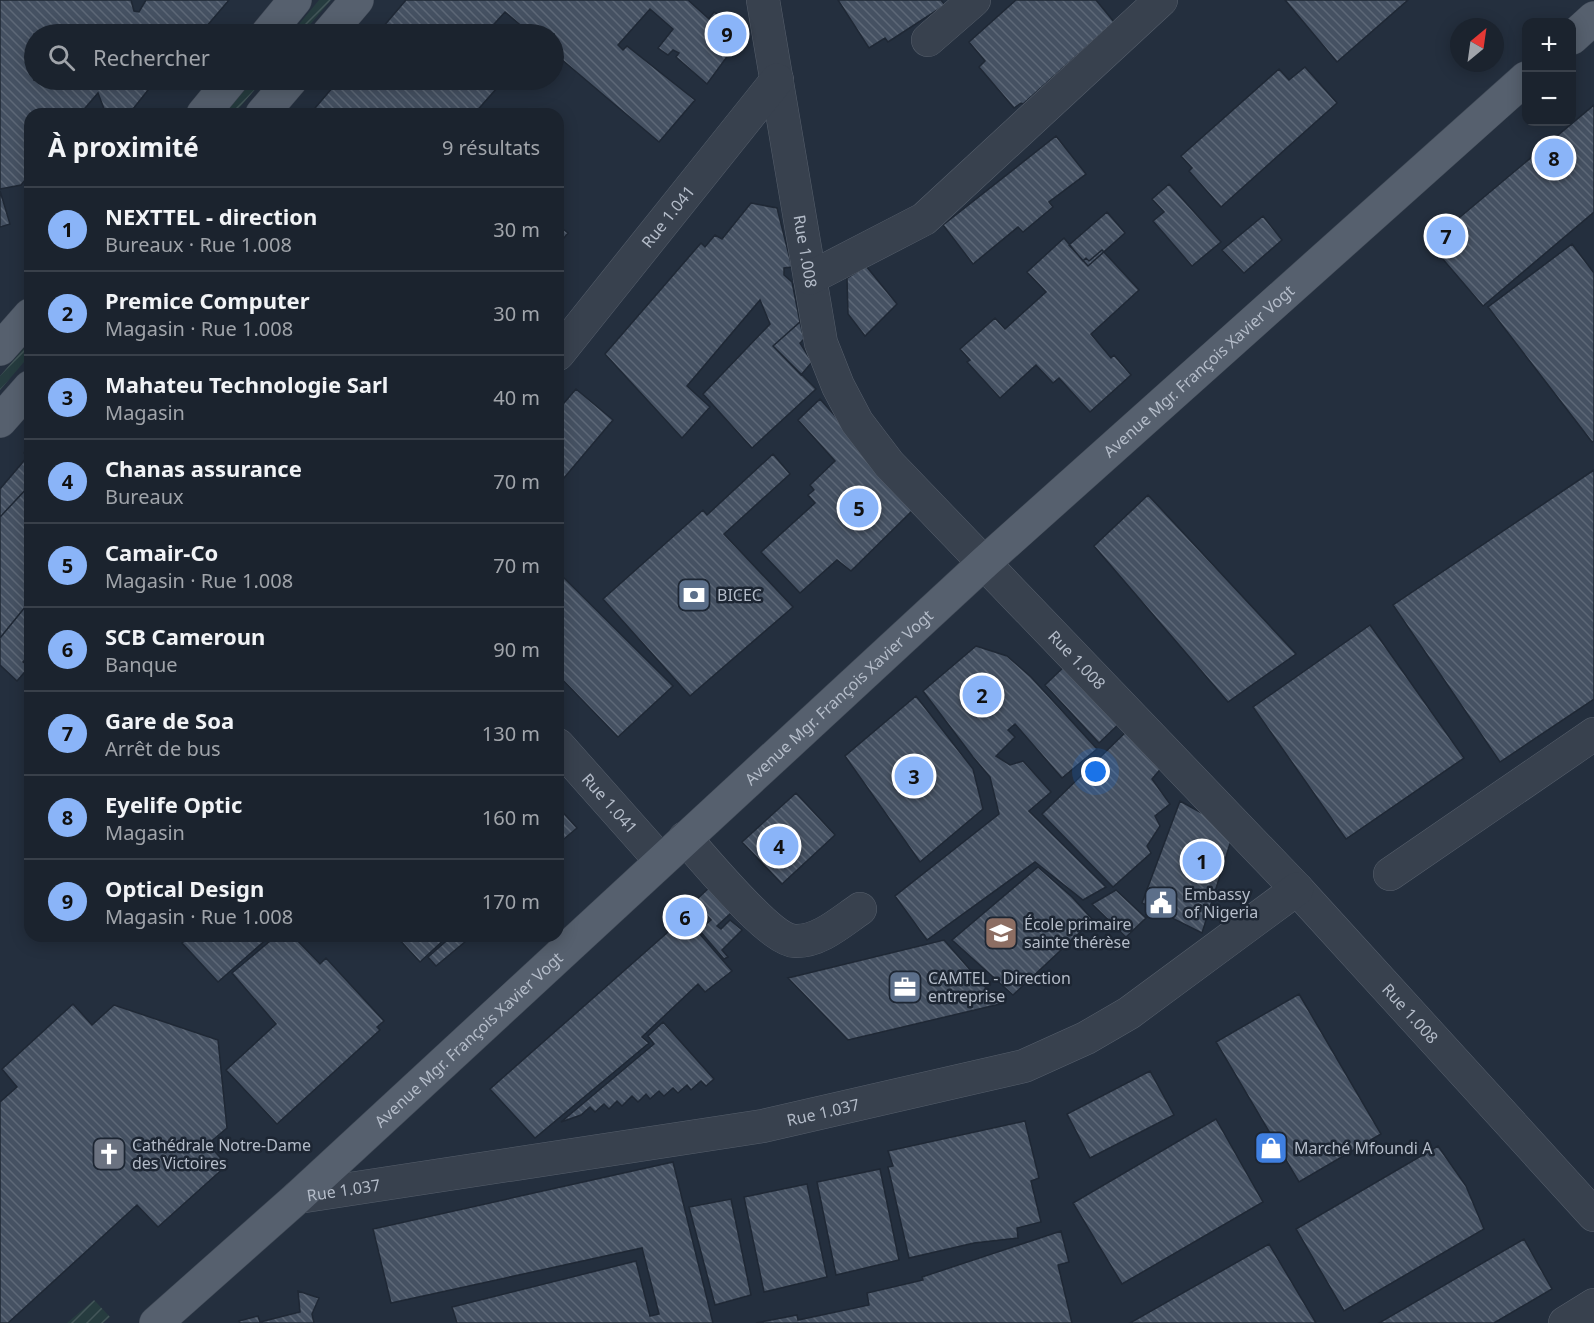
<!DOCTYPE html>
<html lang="fr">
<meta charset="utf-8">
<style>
:root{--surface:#1b232e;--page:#242b36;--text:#f1f3f6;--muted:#a0a4aa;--line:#39404a;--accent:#8ab4f8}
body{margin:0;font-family:"Noto Sans",sans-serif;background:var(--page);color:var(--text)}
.controls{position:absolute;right:18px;top:18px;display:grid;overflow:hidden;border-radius:12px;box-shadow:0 3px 15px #0003}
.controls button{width:54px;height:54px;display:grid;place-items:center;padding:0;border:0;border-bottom:2px solid var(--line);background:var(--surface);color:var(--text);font:30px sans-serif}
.compass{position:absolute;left:1450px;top:18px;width:54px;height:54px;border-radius:50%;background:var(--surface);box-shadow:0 3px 15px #0003;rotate:29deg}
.you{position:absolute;left:1096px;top:772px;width:21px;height:21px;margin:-15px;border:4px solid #fff;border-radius:50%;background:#1a73e8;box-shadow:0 0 0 9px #1a73e833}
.badge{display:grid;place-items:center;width:39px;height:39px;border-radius:50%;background:var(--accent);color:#111;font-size:20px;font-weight:700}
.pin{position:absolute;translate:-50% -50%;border:3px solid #fff;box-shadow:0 2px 6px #0006}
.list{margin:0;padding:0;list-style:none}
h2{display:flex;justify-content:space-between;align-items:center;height:78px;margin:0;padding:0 24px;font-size:26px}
h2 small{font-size:20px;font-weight:400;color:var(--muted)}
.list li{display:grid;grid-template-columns:39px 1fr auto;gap:18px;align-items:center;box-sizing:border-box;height:84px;padding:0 24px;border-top:2px solid var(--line)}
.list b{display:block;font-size:22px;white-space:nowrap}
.list p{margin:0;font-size:20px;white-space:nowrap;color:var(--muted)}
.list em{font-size:20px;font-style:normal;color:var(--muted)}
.icon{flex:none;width:33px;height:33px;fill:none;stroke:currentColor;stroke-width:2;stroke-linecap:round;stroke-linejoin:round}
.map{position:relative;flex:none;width:1594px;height:1323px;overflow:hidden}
.search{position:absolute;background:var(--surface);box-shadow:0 3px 15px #0003;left:24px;top:24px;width:540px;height:66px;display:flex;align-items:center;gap:15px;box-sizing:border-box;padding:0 21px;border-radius:33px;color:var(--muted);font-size:22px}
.panel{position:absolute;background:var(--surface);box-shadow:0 3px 15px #0003;left:24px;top:108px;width:540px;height:834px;border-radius:18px}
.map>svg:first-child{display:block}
</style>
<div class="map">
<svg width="1594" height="1323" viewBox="0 0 1594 1323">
<defs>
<pattern id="garden-furrows" width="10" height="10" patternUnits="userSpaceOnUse" patternTransform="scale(1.5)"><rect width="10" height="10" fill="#263c3f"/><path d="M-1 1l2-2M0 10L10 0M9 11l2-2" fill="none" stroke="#435659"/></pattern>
<pattern id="building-back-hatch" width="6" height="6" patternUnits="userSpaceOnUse" patternTransform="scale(1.5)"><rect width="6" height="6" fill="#455162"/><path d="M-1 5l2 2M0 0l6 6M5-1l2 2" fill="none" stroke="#5d6877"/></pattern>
</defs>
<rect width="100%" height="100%" fill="#242f3e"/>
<path fill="url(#garden-furrows)" d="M319 0H331L302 34H291Z
M253 80H263L234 114H224Z
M30 341V355L0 390V376Z
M94 1300 110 1317 103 1323H67Z"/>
<path fill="url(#building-back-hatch)" stroke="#1f2835" stroke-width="1.5" d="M0 0H131L134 11 139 12 146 0H229L200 34H34V80H156L129 114H106L98 93 80 114H30V174L21 185 0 189Z
M406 0H688L709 19 714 12 734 28 737 43 707 84 676 57 679 53 673 50 668 55 658 48 673 29 650 9 618 45 623 50 627 46 695 100 659 142 554 53V34H531L505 12 485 34H377Z
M838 0H941L945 5 888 42 885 38 869 48Z
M1016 0H1096L1114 22 1023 104 1021 103 1014 108 979 67 985 61 969 42Z
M1285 0H1408L1337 62Z
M1305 67 1337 103 1221 207 1189 171 1192 168 1181 156 1279 69 1289 80Z
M339 80H504L474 114H310Z
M1594 105V212L1483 306 1429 243Z
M1056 136 1086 174 1049 202 1053 207 1023 232 1018 227 973 264 943 225Z
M1169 184 1221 242 1192 266 1153 221 1164 212 1152 199Z
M0 191 10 224 0 227Z
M751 203 777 208 792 267 784 268V275L792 282 800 322 773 346 816 389 752 448 703 394 770 324 760 300 687 386 710 407 682 438 605 354 701 243 705 247 715 235 722 239Z
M1107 212 1125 233 1088 266 1069 245Z
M1263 216 1282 240 1244 273 1222 250Z
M558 225 568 233 558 245Z
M1064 238 1083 261 1086 258 1089 261 1102 250 1139 290 1091 334 1111 358 1114 355 1131 375 1090 412 1059 378 1053 383 1036 365 1000 398 967 362 970 360 960 349 995 318 1005 329 1046 292 1027 272Z
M1572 244 1594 273V441L1592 442 1488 307Z
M866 266 897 304 865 336 848 314 847 278Z
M800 322 804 339 800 343 812 362 801 375 773 346Z
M576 389 613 420 558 485V410Z
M820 399 916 507 851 571 837 560 800 593 761 552 815 503 808 495 814 490 810 485 835 461 798 420Z
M30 446V655L23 662 29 667 17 681 0 665V489L28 456 24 453Z
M773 454 790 474 724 534 793 607 690 696 603 599 703 510 707 515Z
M1594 470V699L1500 762 1393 605Z
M30 485V601L0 638V517Z
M1148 495 1296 654 1228 702 1094 546Z
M558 572 673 686 618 737 558 675Z
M1370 625 1464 758 1346 839 1253 707Z
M976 646 1007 656 1031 677 1097 749 1062 778 1015 724 1008 730 1015 737 996 756 1010 765 1023 761 1051 792 1029 811 1106 887 1083 900 1035 862 927 940 895 896 999 814 990 777 973 757 923 691Z
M1069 662 1123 720 1099 743 1045 685Z
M916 696 973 769 983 809 920 862 845 756Z
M1134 724 1169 759 1152 779 1170 804 1155 816 1160 826 1147 846 1151 853 1113 887 1042 814Z
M796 793 835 835 782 884 742 842Z
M1180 801 1234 831 1202 933 1142 903Z
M558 807 577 828 558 844Z
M1038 867 1072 897 1093 920 1013 995 952 940Z
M713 884 731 913 717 926 721 929 730 920 742 930 722 950 728 957 724 959 699 930 711 920 694 902Z
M1116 890 1146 918 1126 937 1092 904Z
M685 917 732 971 705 992 698 984 642 1037 649 1043 535 1138 490 1089Z
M190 936H270L218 982 182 943Z
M276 936H293L320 964 326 958 384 1021 377 1027 380 1030 277 1124 226 1070 276 1024 232 973Z
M396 936H448L420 962Z
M452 936H472L436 966 428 957Z
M944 940 1000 1004 848 1040 788 978Z
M1299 994 1381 1134 1299 1182 1216 1042Z
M73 1004 92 1025 114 1005 218 1040 227 1128 208 1144 227 1165 158 1227 137 1205 8 1323H0V1102L17 1087 2 1069Z
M663 1022 714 1079 706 1086 701 1081 691 1090 687 1085 678 1093 673 1088 664 1096 659 1091 650 1099 646 1094 638 1102 632 1096 622 1106 617 1101 609 1109 604 1104 595 1112 590 1107 581 1115 561 1122 654 1044 648 1036Z
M1150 1071 1174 1115 1090 1158 1067 1114Z
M1216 1119 1263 1202 1122 1284 1073 1203Z
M1025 1121 1039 1178 1031 1181 1041 1222 1017 1228 1018 1238 974 1243 909 1258 888 1167 893 1166 888 1151Z
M1438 1146 1466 1186 1484 1229 1344 1311 1296 1229Z
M673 1162 713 1323H457L452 1307 636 1261 650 1316 659 1314 642 1248 391 1303 373 1229Z
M880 1169 899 1260 836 1275 817 1182Z
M807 1184 827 1277 764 1292 744 1197Z
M731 1199 751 1295 715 1305 689 1207Z
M1061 1231 1069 1262 1058 1265 1072 1323H756L797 1315 798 1320 869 1305 867 1293 923 1280 922 1277Z
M1524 1239 1552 1289 1494 1323H1379Z
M1269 1244 1316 1323H1130Z
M298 1291 319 1298 312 1314 314 1323H240L239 1321 258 1316 260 1322 300 1312Z"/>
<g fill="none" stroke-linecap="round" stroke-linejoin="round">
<defs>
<g id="minor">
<path id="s1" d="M763 0 821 343 838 386 857 422 889 464 1297 889 1594 1215"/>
<path d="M928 40 974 0"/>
<path d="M810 278 924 219 1161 0"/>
<path id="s2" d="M558 354 777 80"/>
<path id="s3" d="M558 745 661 861"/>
<path d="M685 838C704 859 770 940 795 941 819 942 841 922 860 909"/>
<path d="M1390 874 1594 734"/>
<path id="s4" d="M298 1197 763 1126 1024 1066 1086 1038 1129 1013 1297 889"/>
<path d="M1565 1323 1594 1305"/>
</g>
<g id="major">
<path d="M267 34 295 0"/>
<path d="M328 34 357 0"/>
<path d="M1572 38 1594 18"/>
<path d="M203 114 231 80"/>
<path d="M262 114 291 80"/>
<path d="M0 349 30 315"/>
<path d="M0 421 30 387"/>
<path id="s5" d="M156 1323 298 1197 985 562 1526 78"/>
</g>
</defs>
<use href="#minor" stroke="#565f6c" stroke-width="34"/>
<use href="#major" stroke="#414a57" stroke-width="34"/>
<use href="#minor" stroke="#38414e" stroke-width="33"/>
<use href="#major" stroke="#56606e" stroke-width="33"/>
</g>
<defs>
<symbol id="bank-square" viewBox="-11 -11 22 22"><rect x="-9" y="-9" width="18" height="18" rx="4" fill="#5c6f8a" stroke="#1d2633"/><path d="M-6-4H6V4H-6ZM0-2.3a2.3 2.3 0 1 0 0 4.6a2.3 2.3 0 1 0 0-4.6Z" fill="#fff"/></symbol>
<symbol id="civic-square" viewBox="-11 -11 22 22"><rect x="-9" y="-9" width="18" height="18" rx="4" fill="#5c6f8a" stroke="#1d2633"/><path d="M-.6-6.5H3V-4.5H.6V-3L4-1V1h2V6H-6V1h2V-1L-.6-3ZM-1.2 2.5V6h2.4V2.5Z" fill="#fff"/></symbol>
<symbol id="school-square" viewBox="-11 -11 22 22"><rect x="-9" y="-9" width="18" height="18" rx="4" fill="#8d6e63" stroke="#1d2633"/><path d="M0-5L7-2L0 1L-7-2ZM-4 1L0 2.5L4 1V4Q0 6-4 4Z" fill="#fff"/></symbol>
<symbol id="office-square" viewBox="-11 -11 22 22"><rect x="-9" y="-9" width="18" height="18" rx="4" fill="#5c6f8a" stroke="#1d2633"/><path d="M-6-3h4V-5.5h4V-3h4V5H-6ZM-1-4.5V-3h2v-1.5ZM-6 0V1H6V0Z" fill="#fff"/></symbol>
<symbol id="shop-square" viewBox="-11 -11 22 22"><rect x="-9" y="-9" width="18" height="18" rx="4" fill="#3f7fe0" stroke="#1d2633"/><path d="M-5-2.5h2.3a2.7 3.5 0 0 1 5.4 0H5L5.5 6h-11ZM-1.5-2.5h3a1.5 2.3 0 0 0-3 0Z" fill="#fff"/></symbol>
<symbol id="church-square" viewBox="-11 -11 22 22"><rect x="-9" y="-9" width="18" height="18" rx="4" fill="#6b7280" stroke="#1d2633"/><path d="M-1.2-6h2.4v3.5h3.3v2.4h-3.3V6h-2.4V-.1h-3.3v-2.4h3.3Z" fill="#fff"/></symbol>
</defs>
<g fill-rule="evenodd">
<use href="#bank-square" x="675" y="576" width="38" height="38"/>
<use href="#civic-square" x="1142" y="884" width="38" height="38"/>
<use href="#school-square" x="982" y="914" width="38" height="38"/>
<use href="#office-square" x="886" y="968" width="38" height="38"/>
<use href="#shop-square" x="1252" y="1129" width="38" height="38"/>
<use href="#church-square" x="90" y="1135" width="38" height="38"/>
</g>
<g text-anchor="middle" stroke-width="5" stroke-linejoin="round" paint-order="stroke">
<g font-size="16" fill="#b4bcc9" stroke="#1d2633">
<text dy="6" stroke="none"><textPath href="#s2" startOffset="176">Rue 1.041</textPath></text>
<text dy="6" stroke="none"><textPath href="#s1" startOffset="255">Rue 1.008</textPath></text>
<text dy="6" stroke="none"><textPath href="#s5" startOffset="1412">Avenue Mgr. François Xavier Vogt</textPath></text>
<text dy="6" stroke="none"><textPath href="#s1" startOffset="759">Rue 1.008</textPath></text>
<text dy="6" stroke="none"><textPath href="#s5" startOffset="926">Avenue Mgr. François Xavier Vogt</textPath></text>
<text dy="6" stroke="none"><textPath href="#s3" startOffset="78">Rue 1.041</textPath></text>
<text dy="6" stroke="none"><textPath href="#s1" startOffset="1245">Rue 1.008</textPath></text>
<text dy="6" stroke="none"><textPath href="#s5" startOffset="422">Avenue Mgr. François Xavier Vogt</textPath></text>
<text dy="6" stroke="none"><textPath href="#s4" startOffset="532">Rue 1.037</textPath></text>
<text dy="6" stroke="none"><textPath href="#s4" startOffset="46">Rue 1.037</textPath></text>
</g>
<g font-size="16" fill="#b4bcc9" stroke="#1d2633" text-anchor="start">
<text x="717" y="601">BICEC</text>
<text x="1184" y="900">Embassy<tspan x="1184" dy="18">of Nigeria</tspan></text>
<text x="1024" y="930">École primaire<tspan x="1024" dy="18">sainte thérèse</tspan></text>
<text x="928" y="984">CAMTEL - Direction<tspan x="928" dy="18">entreprise</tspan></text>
<text x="132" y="1151">Cathédrale Notre-Dame<tspan x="132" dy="18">des Victoires</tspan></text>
<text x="1294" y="1154">Marché Mfoundi A</text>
</g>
</g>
</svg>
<div class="controls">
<button>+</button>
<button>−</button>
</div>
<svg class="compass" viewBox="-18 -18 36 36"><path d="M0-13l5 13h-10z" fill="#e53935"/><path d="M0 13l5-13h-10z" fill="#a0a4aa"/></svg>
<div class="you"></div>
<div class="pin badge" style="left:1202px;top:861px">1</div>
<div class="pin badge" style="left:982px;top:695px">2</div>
<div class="pin badge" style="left:914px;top:776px">3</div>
<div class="pin badge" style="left:779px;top:846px">4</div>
<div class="pin badge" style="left:859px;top:508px">5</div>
<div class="pin badge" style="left:685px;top:917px">6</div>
<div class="pin badge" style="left:1446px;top:236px">7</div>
<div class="pin badge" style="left:1554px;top:158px">8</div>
<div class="pin badge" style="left:727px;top:34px">9</div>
<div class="search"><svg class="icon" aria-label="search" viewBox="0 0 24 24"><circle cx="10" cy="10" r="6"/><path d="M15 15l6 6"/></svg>Rechercher</div>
<section class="panel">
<h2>À proximité<small>9 résultats</small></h2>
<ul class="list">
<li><span class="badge">1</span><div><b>NEXTTEL - direction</b><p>Bureaux · Rue 1.008</p></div><em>30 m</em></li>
<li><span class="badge">2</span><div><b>Premice Computer</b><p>Magasin · Rue 1.008</p></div><em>30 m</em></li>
<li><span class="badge">3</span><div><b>Mahateu Technologie Sarl</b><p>Magasin</p></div><em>40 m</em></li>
<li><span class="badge">4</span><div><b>Chanas assurance</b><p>Bureaux</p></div><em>70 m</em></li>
<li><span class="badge">5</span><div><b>Camair-Co</b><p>Magasin · Rue 1.008</p></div><em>70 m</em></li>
<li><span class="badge">6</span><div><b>SCB Cameroun</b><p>Banque</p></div><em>90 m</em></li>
<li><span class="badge">7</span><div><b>Gare de Soa</b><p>Arrêt de bus</p></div><em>130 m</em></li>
<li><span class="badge">8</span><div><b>Eyelife Optic</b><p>Magasin</p></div><em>160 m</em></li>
<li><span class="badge">9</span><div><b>Optical Design</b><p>Magasin · Rue 1.008</p></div><em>170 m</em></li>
</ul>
</section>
</div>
